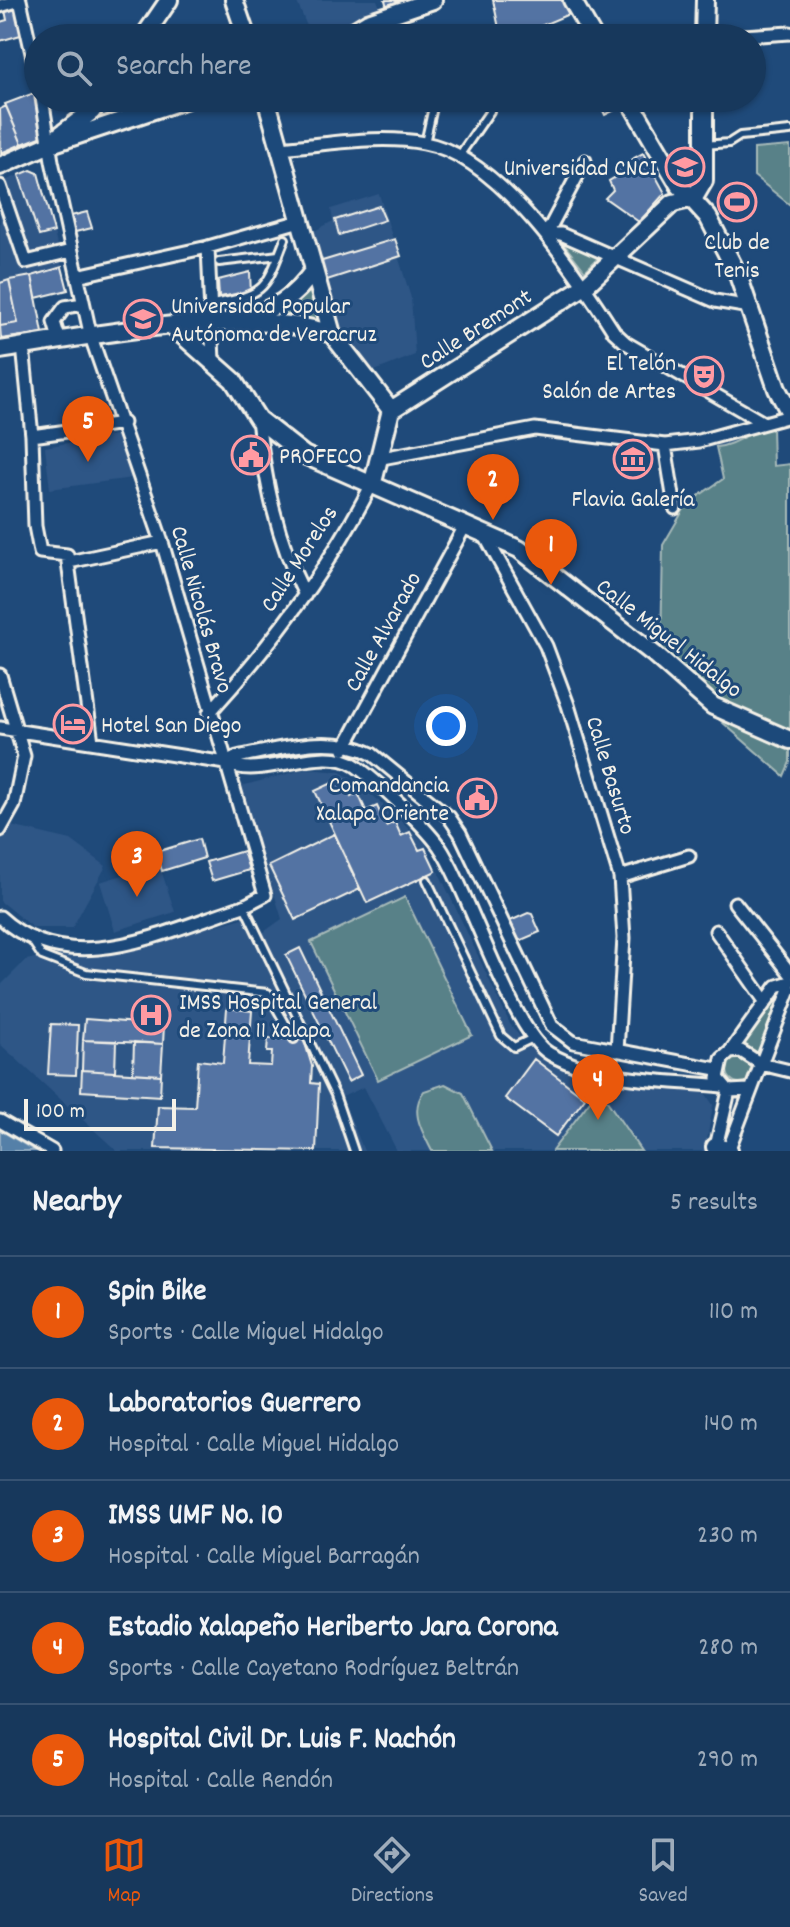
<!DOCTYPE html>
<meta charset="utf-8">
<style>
:root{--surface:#17385c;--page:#244365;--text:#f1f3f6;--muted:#9eacbb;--line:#365272;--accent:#ea580c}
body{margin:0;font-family:Dekko,sans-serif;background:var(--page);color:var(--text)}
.scale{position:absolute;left:24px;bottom:20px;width:152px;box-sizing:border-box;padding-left:8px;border:4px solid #f4f1e8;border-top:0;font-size:22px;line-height:28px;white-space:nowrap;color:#f4f1e8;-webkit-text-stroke:6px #1f4a7a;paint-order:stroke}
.you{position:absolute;left:446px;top:726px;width:28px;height:28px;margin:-20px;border:6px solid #fff;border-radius:50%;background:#1a73e8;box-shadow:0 0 0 12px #1a73e833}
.badge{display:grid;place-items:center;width:52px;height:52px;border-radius:50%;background:var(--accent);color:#fff;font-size:26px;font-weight:700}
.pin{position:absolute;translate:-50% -66px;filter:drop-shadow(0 2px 4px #0008)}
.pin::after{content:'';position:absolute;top:42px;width:28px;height:24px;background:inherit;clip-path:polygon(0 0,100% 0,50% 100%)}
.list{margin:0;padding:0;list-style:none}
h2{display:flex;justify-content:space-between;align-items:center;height:104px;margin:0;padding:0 32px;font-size:34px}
h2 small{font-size:26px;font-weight:400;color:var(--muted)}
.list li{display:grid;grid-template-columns:52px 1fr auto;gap:24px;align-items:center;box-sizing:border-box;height:112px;padding:0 32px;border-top:2px solid var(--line)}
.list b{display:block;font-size:30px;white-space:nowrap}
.list p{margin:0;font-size:26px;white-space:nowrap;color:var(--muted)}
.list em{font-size:26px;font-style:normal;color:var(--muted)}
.icon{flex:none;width:44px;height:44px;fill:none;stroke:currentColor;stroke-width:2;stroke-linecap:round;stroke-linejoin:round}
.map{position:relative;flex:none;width:790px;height:1151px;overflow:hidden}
.search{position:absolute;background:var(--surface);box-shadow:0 2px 6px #0004;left:24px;right:24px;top:24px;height:88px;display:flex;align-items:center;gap:20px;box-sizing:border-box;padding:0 28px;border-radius:44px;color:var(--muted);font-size:30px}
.sheet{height:664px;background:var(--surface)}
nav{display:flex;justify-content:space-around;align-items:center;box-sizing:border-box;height:112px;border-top:2px solid var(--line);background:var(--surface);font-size:22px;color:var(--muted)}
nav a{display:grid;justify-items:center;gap:4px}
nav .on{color:var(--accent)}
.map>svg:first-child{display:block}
</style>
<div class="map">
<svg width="790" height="1151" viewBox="0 0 790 1151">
<rect width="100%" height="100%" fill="#1f4a7a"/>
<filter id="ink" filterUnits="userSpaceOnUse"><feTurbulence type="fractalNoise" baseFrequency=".0125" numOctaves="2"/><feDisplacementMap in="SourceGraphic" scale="16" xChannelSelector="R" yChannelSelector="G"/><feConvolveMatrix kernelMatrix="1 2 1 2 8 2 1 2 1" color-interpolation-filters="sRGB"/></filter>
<g filter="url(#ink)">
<path fill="#2f5686" d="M296 0H377L381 10 312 38Z
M19 175 38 236 54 232 62 267 0 282V183Z
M379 194 411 298 415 355 367 374 342 335 311 233 333 221 331 209Z
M121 434 132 478 50 489 45 447Z
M306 769 340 772 358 782 425 843 510 1024 529 1048 560 1068 624 1083 702 1088 713 1105 705 1151H397L364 1087 342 1097 364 1151H117L0 1044V986L26 960 77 949 117 953 243 918 254 939 282 919 241 786Z
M11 826 71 840 106 866 72 928H33L0 901V840Z
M159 864 175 912 115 931 100 882Z"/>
<path fill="#588188" stroke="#a6b9b8" stroke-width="2" d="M790 146V205L754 176V149Z
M555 233 603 253 585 271Z
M312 283 321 326 272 319 296 304Z
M772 426 773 466 790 464V736L717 703 661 648 663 545 687 504 723 479 716 447C737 445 750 430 772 426Z
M714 715 790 748V762L784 776Z
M405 897 472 1035 378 1080 311 942Z
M783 986 788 987 761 1056 741 1043Z
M727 1070a13 13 0 1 1 26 0a13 13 0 1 1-26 0Z
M445 1084 463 1093 492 1151H432C422 1131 409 1111 424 1091Z
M599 1089 641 1151H552Z"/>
<path fill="#5480a8" stroke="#94adc2" stroke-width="2" d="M0 1130 35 1151H0Z"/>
<path fill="#5373a3" stroke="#f4f1e8" stroke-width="2" d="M385 0H414L387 7Z
M493 0H564L569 14 536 28 500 33Z
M16 7 24 34 0 41V22L7 20 5 10Z
M34 93 43 136 22 144 5 104Z
M551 98H581L557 110Z
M597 98H612L617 109 605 115Z
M6 106 22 144 1 153 0 109Z
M643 153 665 193 639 222 605 198 613 190 609 181 619 175 614 169Z
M31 170 38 173 54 232 39 236 19 175Z
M379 206 385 220 339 235 335 220Z
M87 212 92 228 71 233 67 217Z
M395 239 401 256 324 281 319 262Z
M62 267 68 290 36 298 32 276Z
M250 272 251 294 219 297 218 280Z
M32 276 43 333 1 339 0 326 18 323 9 280Z
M9 280 18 323 0 326V283Z
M235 307V314L219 315V309Z
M343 778 351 797 358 793 366 811 377 806 386 826 395 822 401 836 410 832 419 850 425 848 436 871 367 903 315 791Z
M334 834 360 889 295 920 269 866Z
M199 839 204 858 162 871 156 852Z
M243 851 249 870 212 881 206 862Z
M528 913 532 914 540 932 519 941 510 921Z
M300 948 361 1075 348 1082 286 955Z
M227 1008 252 1011 248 1065 271 1066 272 1052H267L268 1038 304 1040 312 1066 311 1083 319 1084 316 1151 155 1148 158 1106 195 1107 198 1060 223 1063Z
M85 1019 164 1025 163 1044 83 1040Z
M51 1024 78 1025 76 1075 48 1074Z
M83 1040 116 1041 115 1072 82 1070Z
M134 1042 163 1044 161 1075 133 1073Z
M534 1059 585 1098 556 1136 505 1098Z
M82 1070 161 1075 160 1096 81 1091Z"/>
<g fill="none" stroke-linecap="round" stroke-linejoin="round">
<defs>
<path id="lane" d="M425 143 435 98
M704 145 729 143 740 136 790 131
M459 156 490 111
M219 262 279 255
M212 304C268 294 265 289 285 239
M427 880 501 1036 514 1047 533 1038
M244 906 335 1095 354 1151
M32 941 42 956 86 973 268 993 294 1039"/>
<path id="street" d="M20 0 38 80
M0 6 20 0
M712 38 790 33
M279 148C325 145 378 134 424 143 499 156 576 272 614 332L626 343 762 422
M585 161 547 233 561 234 715 301 750 307
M0 186 26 262 71 251
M208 247 213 361
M77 276 208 247 300 221
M60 342 54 322 65 307 83 304
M23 346 32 436 35 526 40 552 67 555 92 742
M258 419C265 481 276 538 305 595
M32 436 123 423
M665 445 675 508
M382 458 535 429 665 445 699 441 790 416
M483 532 546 646 568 705 620 877 624 938 617 1051
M69 562 162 542
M0 675 24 756 14 805 0 830
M209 713C273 643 330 567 373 482
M0 728 226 763C262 781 323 742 356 766 378 782 423 824 439 846 468 888 513 1034 550 1054 599 1082 667 1080 722 1086
M344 749 466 524
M226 763 237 757C280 749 331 733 372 754L449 817 460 833 552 1026 573 1042 717 1069
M620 877 689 856
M735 903 790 973
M0 917C70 982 165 931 244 906L265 895 162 542 91 337 52 161 42 98
M716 931 765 1001
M790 989 761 1064 790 1071
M730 1052 777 986 790 982
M0 1121 52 1151
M715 1151 729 1091
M728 1151 761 1064 741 1051 730 1052 722 1059 718 1078 729 1091 749 1090"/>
<path id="secondary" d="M234 0 247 38
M572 0 594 38
M143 38 169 0
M342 38 368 22 433 0
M704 38 705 0
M266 98 332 334 391 410
M628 98 679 185 708 217 738 275 777 389 790 413
M59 136 92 111 101 98
M0 166 48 145 190 98
M694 198 704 181V98
M243 317C275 310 294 298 314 270
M173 327 233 380 258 419 304 455 519 549 654 654 713 706 790 740
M0 350C93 335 243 305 332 334
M391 410 585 286 673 203 694 198
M373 482 391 410
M715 1147 729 1150"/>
</defs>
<use href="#lane" stroke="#f4f1e8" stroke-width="12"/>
<use href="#street" stroke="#f4f1e8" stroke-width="17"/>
<use href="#secondary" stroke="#f4f1e8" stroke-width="22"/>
<use href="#lane" stroke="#1f4a7a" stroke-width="6"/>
<use href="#street" stroke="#1f4a7a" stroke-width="11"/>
<use href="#secondary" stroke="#1f4a7a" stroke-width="16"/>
</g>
</g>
<defs>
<symbol id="university-ring" viewBox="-11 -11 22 22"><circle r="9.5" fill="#1f4a7a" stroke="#ff9aa2" stroke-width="1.5"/><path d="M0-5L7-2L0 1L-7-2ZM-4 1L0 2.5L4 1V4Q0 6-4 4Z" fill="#ff9aa2"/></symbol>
<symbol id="stadium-ring" viewBox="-11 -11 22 22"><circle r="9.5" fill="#1f4a7a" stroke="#ff9aa2" stroke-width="1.5"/><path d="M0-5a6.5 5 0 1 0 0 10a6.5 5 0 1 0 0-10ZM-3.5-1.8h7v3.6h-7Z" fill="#ff9aa2"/></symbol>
<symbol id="theatre-ring" viewBox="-11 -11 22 22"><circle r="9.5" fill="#1f4a7a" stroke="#ff9aa2" stroke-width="1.5"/><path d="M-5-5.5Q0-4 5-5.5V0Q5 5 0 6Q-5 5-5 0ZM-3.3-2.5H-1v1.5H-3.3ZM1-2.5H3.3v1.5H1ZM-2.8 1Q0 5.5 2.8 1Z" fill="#ff9aa2"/></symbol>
<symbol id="civic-ring" viewBox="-11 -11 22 22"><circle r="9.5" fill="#1f4a7a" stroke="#ff9aa2" stroke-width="1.5"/><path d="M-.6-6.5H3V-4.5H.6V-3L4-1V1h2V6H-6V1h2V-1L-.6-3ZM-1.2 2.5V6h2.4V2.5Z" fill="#ff9aa2"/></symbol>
<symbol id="museum-ring" viewBox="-11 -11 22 22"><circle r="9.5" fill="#1f4a7a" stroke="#ff9aa2" stroke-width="1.5"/><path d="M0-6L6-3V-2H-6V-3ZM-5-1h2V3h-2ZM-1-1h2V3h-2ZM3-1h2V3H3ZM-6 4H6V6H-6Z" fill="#ff9aa2"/></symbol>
<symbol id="hotel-ring" viewBox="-11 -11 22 22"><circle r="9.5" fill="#1f4a7a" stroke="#ff9aa2" stroke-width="1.5"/><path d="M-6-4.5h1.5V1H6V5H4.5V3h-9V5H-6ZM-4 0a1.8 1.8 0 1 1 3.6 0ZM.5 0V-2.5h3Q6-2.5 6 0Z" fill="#ff9aa2"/></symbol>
<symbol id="hospital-ring" viewBox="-11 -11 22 22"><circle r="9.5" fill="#1f4a7a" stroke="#ff9aa2" stroke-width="1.5"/><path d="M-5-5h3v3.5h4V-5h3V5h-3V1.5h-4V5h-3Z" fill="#ff9aa2"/></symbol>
</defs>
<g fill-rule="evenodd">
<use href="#university-ring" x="663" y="145" width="44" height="44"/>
<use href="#stadium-ring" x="715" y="180" width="44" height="44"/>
<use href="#university-ring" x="121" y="297" width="44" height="44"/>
<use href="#theatre-ring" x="682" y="354" width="44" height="44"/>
<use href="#civic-ring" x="229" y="433" width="44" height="44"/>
<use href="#museum-ring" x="611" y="437" width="44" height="44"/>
<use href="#hotel-ring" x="51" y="702" width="44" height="44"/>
<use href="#civic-ring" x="455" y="776" width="44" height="44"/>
<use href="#hospital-ring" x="129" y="993" width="44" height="44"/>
</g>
<g text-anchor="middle" stroke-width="6" stroke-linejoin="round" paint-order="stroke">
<g font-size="24" fill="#f4f1e8" stroke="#1f4a7a" text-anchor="start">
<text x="657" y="175" text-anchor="end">Universidad CNCI</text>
<text x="737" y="249" text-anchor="middle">Club de<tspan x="737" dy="28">Tenis</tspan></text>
<text x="171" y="313">Universidad Popular<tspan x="171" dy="28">Autónoma de Veracruz</tspan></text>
<text x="676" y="370" text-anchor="end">El Telón<tspan x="676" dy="28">Salón de Artes</tspan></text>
<text x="279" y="463">PROFECO</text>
<text x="633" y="506" text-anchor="middle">Flavia Galería</text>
<text x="101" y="732">Hotel San Diego</text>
<text x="449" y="792" text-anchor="end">Comandancia<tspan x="449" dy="28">Xalapa Oriente</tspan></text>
<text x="179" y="1009">IMSS Hospital General<tspan x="179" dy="28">de Zona 11 Xalapa</tspan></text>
</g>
<g font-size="24" fill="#f4f1e8" stroke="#1f4a7a">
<text transform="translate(475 328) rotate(-33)" y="8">Calle Bremont</text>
<text transform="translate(298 558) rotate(-57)" y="8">Calle Morelos</text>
<text transform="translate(203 609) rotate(74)" y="8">Calle Nicolás Bravo</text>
<text transform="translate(382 631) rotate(-61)" y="8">Calle Alvarado</text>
<text transform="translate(670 637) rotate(38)" y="8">Calle Miguel Hidalgo</text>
<text transform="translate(612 775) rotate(73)" y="8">Calle Basurto</text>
</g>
</g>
</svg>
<div class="scale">100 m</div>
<div class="you"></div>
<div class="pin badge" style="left:551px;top:585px">1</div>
<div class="pin badge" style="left:493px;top:520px">2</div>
<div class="pin badge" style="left:137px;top:897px">3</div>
<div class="pin badge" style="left:598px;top:1120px">4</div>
<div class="pin badge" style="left:88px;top:462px">5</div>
<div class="search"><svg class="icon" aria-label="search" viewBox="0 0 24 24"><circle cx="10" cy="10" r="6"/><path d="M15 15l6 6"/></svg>Search here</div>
</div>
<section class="sheet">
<h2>Nearby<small>5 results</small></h2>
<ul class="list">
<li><span class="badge">1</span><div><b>Spin Bike</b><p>Sports · Calle Miguel Hidalgo</p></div><em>110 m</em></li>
<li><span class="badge">2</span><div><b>Laboratorios Guerrero</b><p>Hospital · Calle Miguel Hidalgo</p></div><em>140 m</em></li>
<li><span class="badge">3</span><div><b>IMSS UMF No. 10</b><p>Hospital · Calle Miguel Barragán</p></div><em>230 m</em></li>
<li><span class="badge">4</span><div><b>Estadio Xalapeño Heriberto Jara Corona</b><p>Sports · Calle Cayetano Rodríguez Beltrán</p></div><em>280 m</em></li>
<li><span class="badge">5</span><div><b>Hospital Civil Dr. Luis F. Nachón</b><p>Hospital · Calle Rendón</p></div><em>290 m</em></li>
</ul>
</section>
<nav>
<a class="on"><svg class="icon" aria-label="map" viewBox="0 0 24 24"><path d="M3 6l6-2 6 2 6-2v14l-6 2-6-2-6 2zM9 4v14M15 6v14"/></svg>Map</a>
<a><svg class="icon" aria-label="directions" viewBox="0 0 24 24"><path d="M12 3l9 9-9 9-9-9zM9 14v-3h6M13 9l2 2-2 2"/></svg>Directions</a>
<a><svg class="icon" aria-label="saved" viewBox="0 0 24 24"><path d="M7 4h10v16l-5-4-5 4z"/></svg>Saved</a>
</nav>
